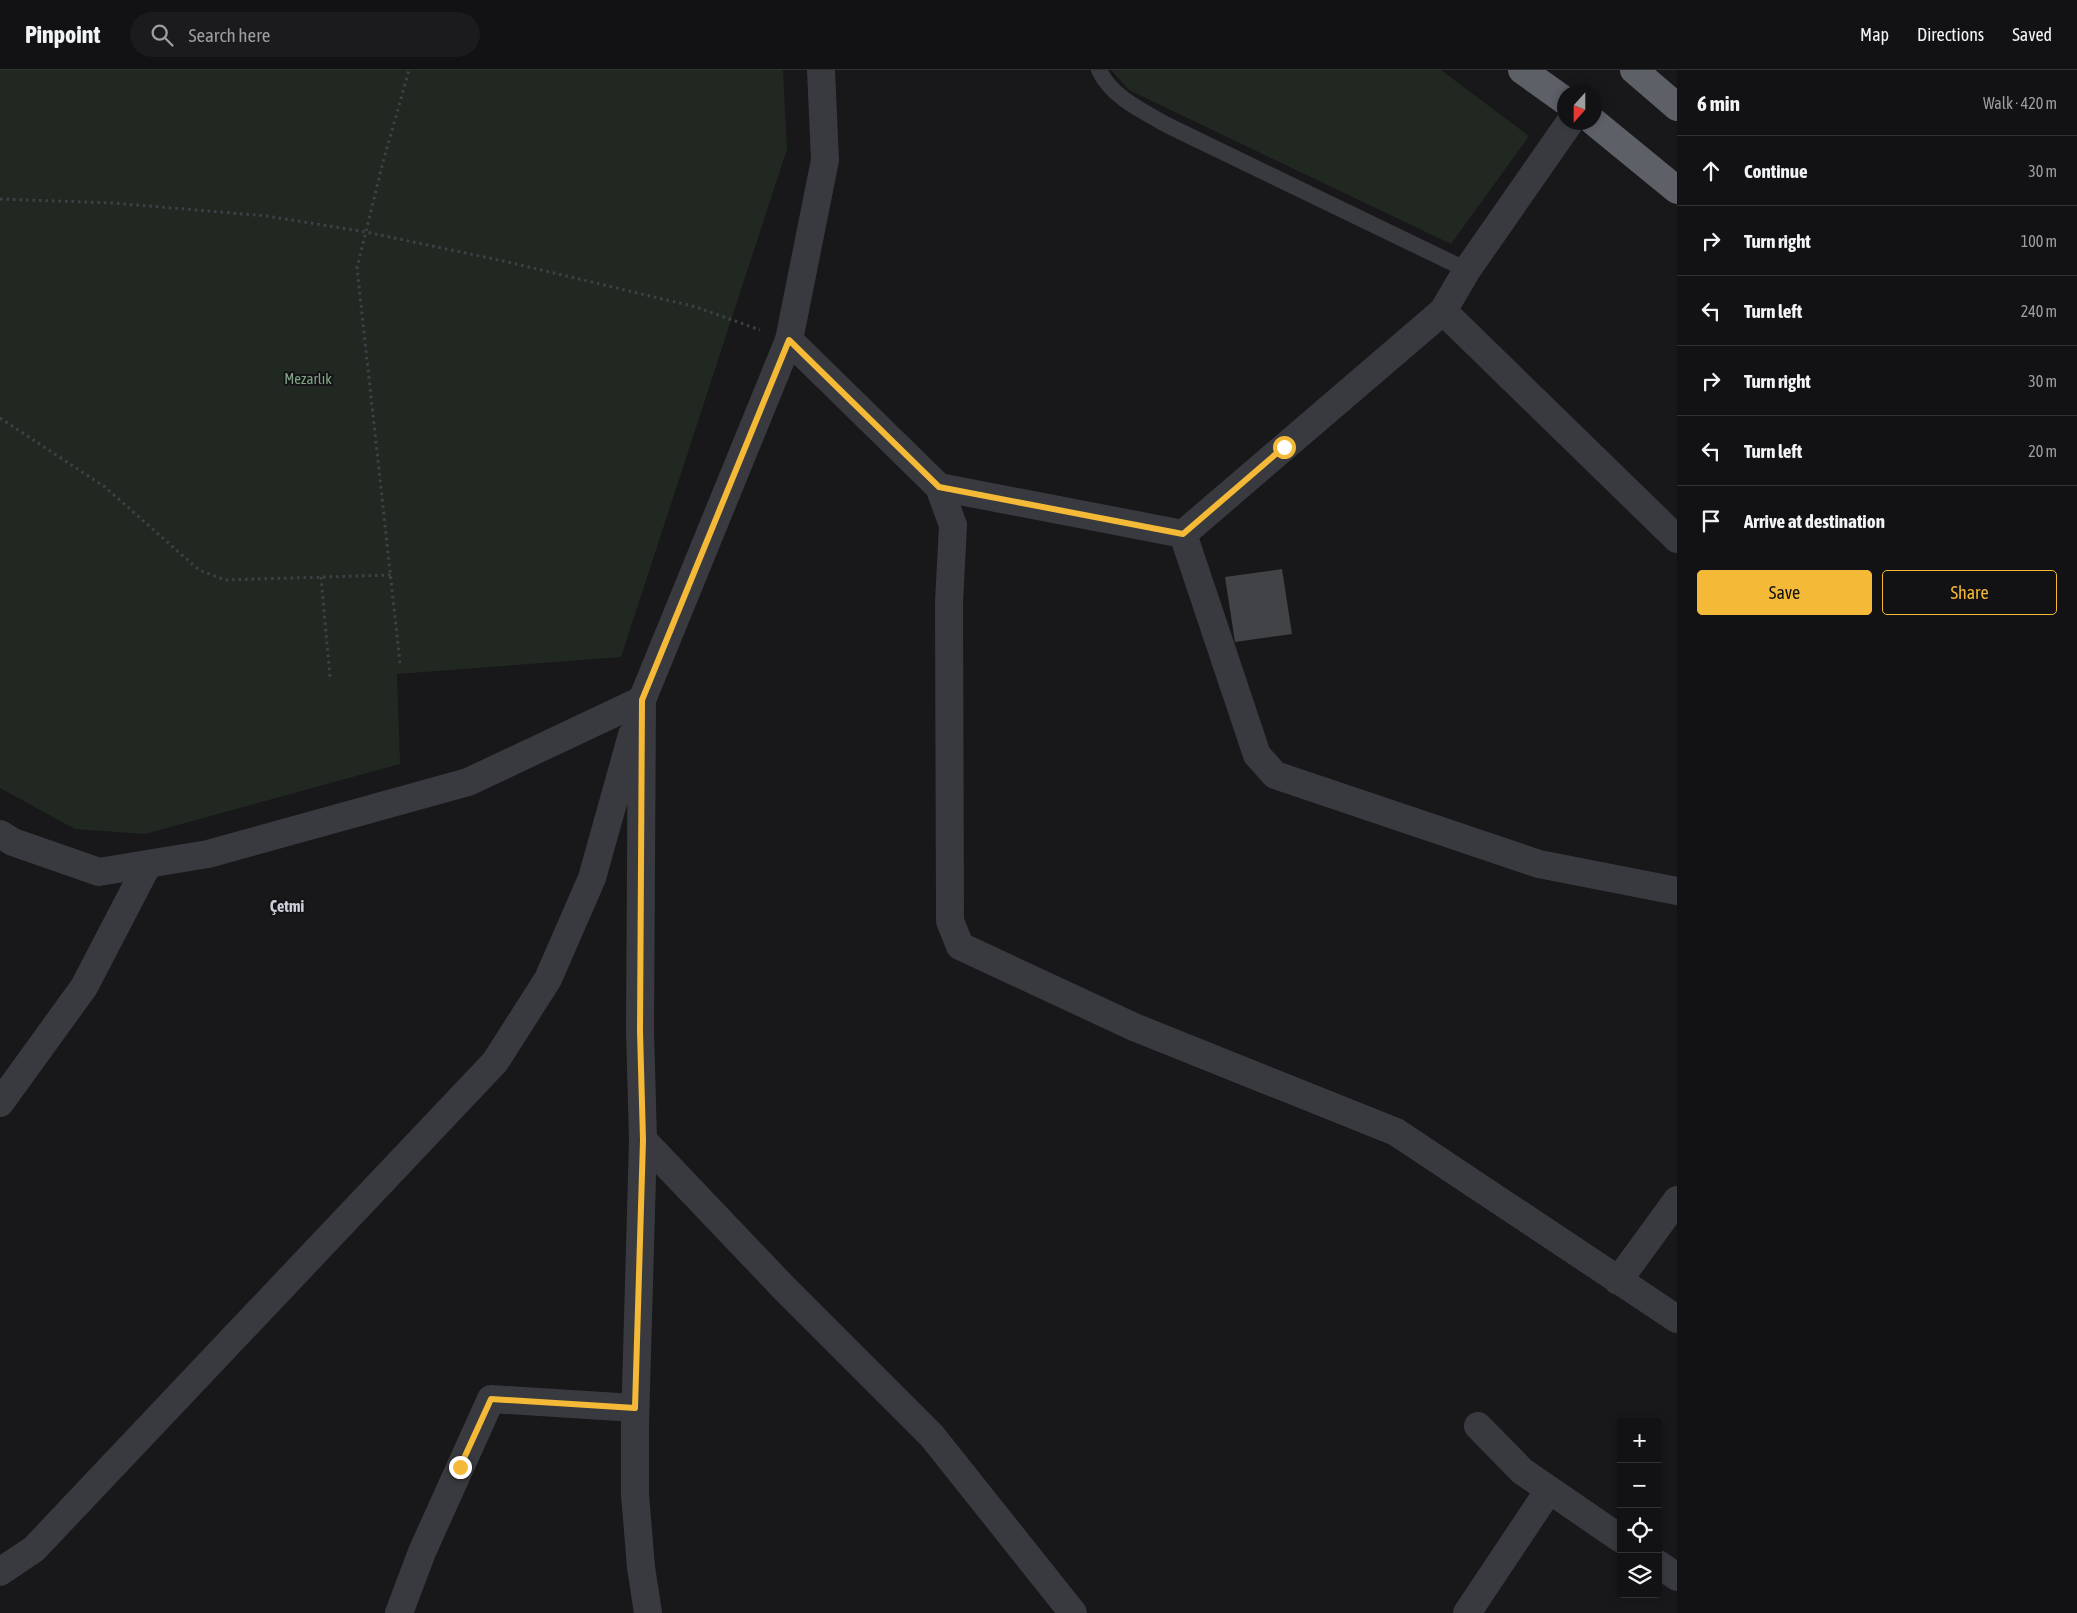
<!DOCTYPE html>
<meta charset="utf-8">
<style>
:root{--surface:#121214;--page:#1b1b1d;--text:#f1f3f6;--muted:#9c9ea0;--line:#313234;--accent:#f4b936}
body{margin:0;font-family:"Asap Condensed",sans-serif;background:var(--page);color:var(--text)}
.controls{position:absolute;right:15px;bottom:15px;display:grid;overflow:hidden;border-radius:5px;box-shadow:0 2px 8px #0003}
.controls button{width:45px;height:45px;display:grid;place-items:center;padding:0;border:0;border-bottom:1px solid var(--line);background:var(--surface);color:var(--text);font:25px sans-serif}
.compass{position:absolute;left:1557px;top:15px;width:45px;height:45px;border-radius:50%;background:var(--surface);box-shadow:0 2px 8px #0003;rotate:201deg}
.stop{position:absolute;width:15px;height:15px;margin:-11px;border:4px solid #f4b936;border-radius:50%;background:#fff}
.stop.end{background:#f4b936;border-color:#fff;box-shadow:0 1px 5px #0008}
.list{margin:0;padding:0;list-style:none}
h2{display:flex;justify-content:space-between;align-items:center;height:65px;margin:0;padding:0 20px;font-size:21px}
h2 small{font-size:16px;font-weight:400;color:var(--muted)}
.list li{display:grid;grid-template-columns:32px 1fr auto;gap:15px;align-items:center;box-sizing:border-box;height:70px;padding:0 20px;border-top:1px solid var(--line)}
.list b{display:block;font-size:19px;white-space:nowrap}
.list em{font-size:16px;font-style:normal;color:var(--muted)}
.actions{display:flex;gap:10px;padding:15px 20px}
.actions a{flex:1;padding:11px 0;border:1px solid var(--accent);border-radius:5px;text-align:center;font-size:18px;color:var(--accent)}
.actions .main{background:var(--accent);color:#111}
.icon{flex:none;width:28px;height:28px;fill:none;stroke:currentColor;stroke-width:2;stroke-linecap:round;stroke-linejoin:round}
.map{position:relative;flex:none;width:1677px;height:1543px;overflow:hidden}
header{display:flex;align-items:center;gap:30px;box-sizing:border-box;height:70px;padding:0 25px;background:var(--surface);border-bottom:1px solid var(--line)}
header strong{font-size:24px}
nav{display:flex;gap:28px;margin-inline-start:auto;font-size:18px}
.search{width:350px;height:45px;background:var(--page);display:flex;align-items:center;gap:12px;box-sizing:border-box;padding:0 18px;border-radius:28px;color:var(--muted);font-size:19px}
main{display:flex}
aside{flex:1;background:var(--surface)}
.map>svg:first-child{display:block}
</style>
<header>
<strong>Pinpoint</strong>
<div class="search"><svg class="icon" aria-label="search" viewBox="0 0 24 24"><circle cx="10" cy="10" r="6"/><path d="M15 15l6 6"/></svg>Search here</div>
<nav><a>Map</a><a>Directions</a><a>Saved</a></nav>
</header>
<main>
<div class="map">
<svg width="1677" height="1543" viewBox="0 0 1677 1543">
<rect width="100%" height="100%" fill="#18181a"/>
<path fill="#202821" d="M0 0H783L787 79 621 587 397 604 400 694 145 764 75 759 0 718Z
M1111 0H1441L1529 66 1451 174 1129 20Z"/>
<path fill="#424347" d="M1282 499 1292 564 1235 572 1225 507Z"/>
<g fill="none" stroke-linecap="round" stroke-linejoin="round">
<path stroke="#3f4146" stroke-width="3" stroke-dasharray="2.5 4" stroke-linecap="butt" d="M0 129 113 133 267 146 366 162 508 192 696 237 760 260
M0 348 105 417 199 500 225 510 391 505
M321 507 330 607
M400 593 357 198 383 92 409 0"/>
<path stroke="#393a3f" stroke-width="16" d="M1099 0C1111 27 1144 42 1169 56L1467 200"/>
<path stroke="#393a3f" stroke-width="28" d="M1443 241 1677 469
M789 270 939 417 953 455 949 533 950 851 960 876 1134 957 1396 1062 1677 1249
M939 417 1183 464 1443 241 1467 200 1570 52
M1183 464 1257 685 1275 705 1539 794 1677 821
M0 764 13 772 99 802 208 784 468 712 642 630
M0 1033 84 917 148 794
M643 1070 784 1218 932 1366 1073 1543
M1618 1211 1677 1130
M1478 1356 1522 1401 1621 1469
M1658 1494 1677 1507
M399 1543 422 1482 491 1329 635 1338
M1467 1543 1549 1420"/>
<path stroke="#393a3f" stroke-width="28" d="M0 1502 34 1479 495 992 548 909 592 808 632 665
M648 1543 641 1497 635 1425V1355L643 1070 640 961 642 630 789 270 825 90 821 0"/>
<path stroke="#5d6067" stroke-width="28" d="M1522 0 1564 30
M1634 0 1677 37
M1594 52 1677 120"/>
</g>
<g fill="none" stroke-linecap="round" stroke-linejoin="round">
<path stroke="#f4b936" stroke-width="6" d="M460 1397 491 1329 635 1338 643 1070 640 961 642 630 789 270 939 417 1183 464 1284 377"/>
</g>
<g text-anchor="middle" stroke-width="4" stroke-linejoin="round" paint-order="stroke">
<g font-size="15" fill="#81a584" stroke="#131315">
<text x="308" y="314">Mezarlık</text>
</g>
<g font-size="16" font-weight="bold" fill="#cbced6" stroke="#131315">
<text x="287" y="842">Çetmi</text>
</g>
</g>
</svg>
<div class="controls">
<button>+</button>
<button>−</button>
<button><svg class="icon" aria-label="locate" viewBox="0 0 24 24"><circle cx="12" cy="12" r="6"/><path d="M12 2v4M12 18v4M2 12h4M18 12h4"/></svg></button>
<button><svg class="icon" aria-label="layers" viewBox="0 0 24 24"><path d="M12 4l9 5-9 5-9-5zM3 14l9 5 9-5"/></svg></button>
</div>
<svg class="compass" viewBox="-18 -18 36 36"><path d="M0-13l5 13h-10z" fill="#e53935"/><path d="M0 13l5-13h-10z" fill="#9c9ea0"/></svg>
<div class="stop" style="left:1284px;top:377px"></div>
<div class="stop end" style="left:460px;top:1397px"></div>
</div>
<aside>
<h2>6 min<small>Walk · 420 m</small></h2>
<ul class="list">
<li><svg class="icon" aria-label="ahead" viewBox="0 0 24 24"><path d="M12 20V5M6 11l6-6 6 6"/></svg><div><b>Continue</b></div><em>30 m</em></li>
<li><svg class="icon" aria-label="right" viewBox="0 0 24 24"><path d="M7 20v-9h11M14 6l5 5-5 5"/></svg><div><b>Turn right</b></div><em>100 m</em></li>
<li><svg class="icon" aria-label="left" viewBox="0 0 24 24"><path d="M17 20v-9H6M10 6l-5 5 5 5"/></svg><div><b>Turn left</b></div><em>240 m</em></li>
<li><svg class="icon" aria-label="right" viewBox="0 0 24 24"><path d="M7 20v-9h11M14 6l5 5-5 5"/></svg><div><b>Turn right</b></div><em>30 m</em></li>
<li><svg class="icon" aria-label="left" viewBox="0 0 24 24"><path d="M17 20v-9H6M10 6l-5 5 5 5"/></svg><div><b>Turn left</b></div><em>20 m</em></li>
<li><svg class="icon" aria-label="arrive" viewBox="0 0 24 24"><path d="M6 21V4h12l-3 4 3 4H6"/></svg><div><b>Arrive at destination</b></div></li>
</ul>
<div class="actions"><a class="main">Save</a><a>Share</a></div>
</aside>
</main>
